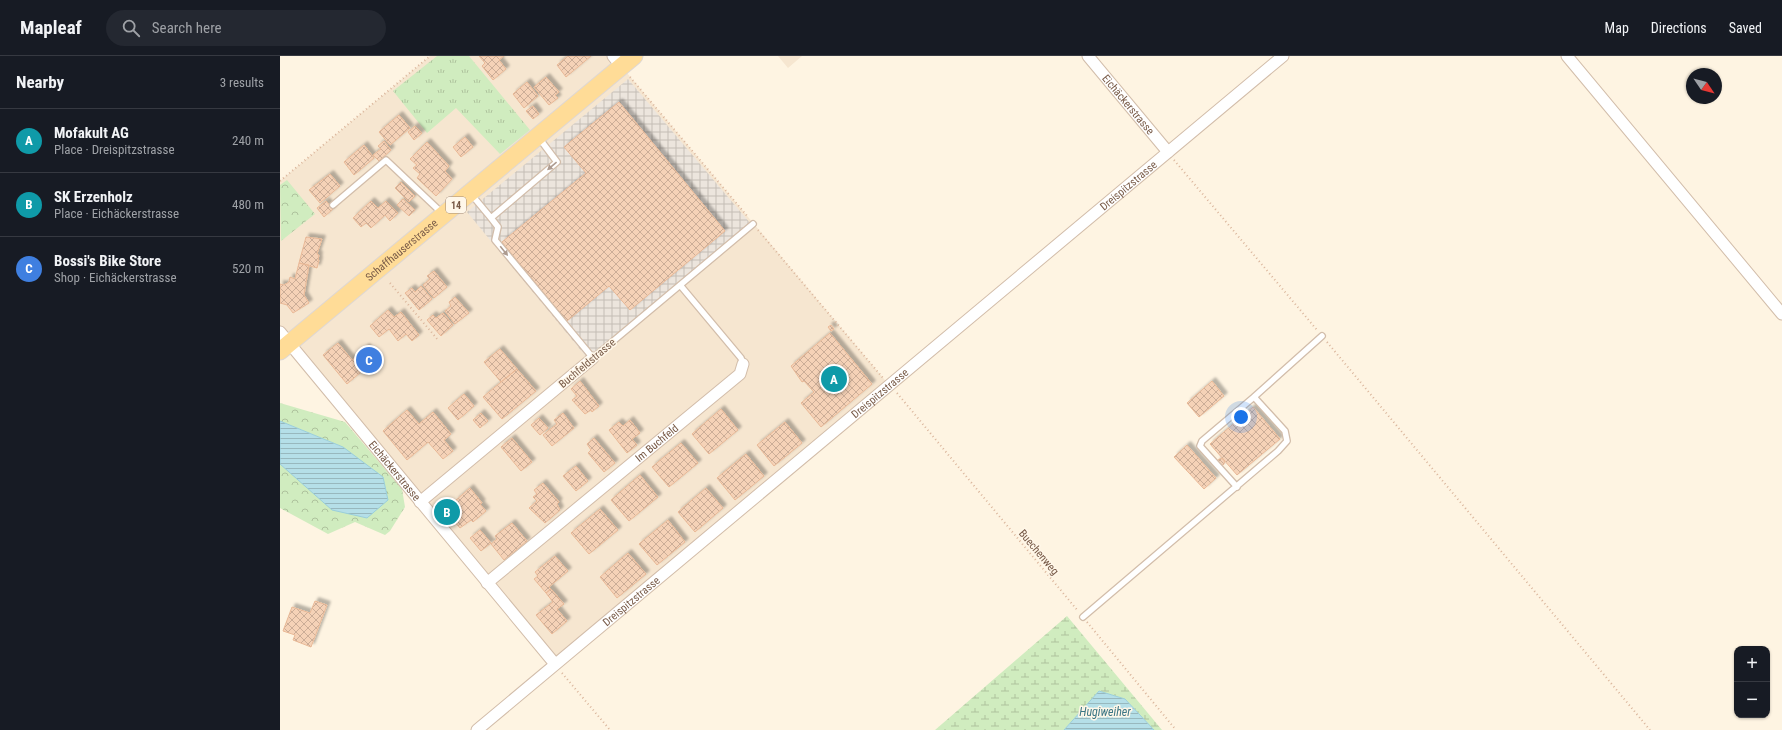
<!DOCTYPE html>
<meta charset="utf-8">
<style>
:root{--surface:#171b24;--page:#242831;--text:#f1f3f6;--muted:#9ea1a6;--line:#363941;--accent:#f06c3e}
body{margin:0;font-family:"Roboto Condensed",sans-serif;background:var(--page);color:var(--text)}
.controls{position:absolute;right:12px;bottom:12px;display:grid;overflow:hidden;border-radius:8px;box-shadow:0 1px 3px #0004}
.controls button{width:36px;height:36px;display:grid;place-items:center;padding:0;border:0;border-bottom:1px solid var(--line);background:var(--surface);color:var(--text);font:20px sans-serif}
.compass{position:absolute;left:1406px;top:12px;width:36px;height:36px;border-radius:50%;background:var(--surface);box-shadow:0 1px 3px #0004;rotate:125deg}
.you{position:absolute;left:961px;top:361px;width:14px;height:14px;margin:-10px;border:3px solid #fff;border-radius:50%;background:#1a73e8;box-shadow:0 0 0 6px #1a73e833}
.badge{display:grid;place-items:center;width:26px;height:26px;border-radius:50%;background:var(--accent);color:#fff;font-size:13px;font-weight:700}
.pin{position:absolute;translate:-50% -50%;border:2px solid #fff;box-shadow:0 1px 4px #0006}
.list{margin:0;padding:0;list-style:none}
h2{display:flex;justify-content:space-between;align-items:center;height:52px;margin:0;padding:0 16px;font-size:17px}
h2 small{font-size:13px;font-weight:400;color:var(--muted)}
.list li{display:grid;grid-template-columns:26px 1fr auto;gap:12px;align-items:center;box-sizing:border-box;height:64px;padding:0 16px;border-top:1px solid var(--line)}
.list b{display:block;font-size:15px;white-space:nowrap}
.list p{margin:0;font-size:13px;white-space:nowrap;color:var(--muted)}
.list em{font-size:13px;font-style:normal;color:var(--muted)}
.icon{flex:none;width:22px;height:22px;fill:none;stroke:currentColor;stroke-width:2;stroke-linecap:round;stroke-linejoin:round}
.map{position:relative;flex:none;width:1502px;height:674px;overflow:hidden}
header{display:flex;align-items:center;gap:24px;box-sizing:border-box;height:56px;padding:0 20px;background:var(--surface);border-bottom:1px solid var(--line)}
header strong{font-size:19px}
nav{display:flex;gap:22px;margin-inline-start:auto;font-size:14px}
.search{width:280px;height:36px;background:var(--page);display:flex;align-items:center;gap:10px;box-sizing:border-box;padding:0 14px;border-radius:22px;color:var(--muted);font-size:15px}
main{display:flex}
aside{flex:1;background:var(--surface)}
.map>svg:first-child{display:block}
</style>
<header>
<strong>Mapleaf</strong>
<div class="search"><svg class="icon" aria-label="search" viewBox="0 0 24 24"><circle cx="10" cy="10" r="6"/><path d="M15 15l6 6"/></svg>Search here</div>
<nav><a>Map</a><a>Directions</a><a>Saved</a></nav>
</header>
<main>
<aside>
<h2>Nearby<small>3 results</small></h2>
<ul class="list">
<li><span class="badge" style="background:#0f9aa8">A</span><div><b>Mofakult AG</b><p>Place · Dreispitzstrasse</p></div><em>240 m</em></li>
<li><span class="badge" style="background:#0f9aa8">B</span><div><b>SK Erzenholz</b><p>Place · Eichäckerstrasse</p></div><em>480 m</em></li>
<li><span class="badge" style="background:#3f7fe0">C</span><div><b>Bossi's Bike Store</b><p>Shop · Eichäckerstrasse</p></div><em>520 m</em></li>
</ul>
</aside>
<div class="map">
<svg width="1502" height="674" viewBox="0 0 1502 674">
<defs>
<pattern id="industrial-grid" width="8" height="8" patternUnits="userSpaceOnUse"><rect width="8" height="8" fill="#ece5dd"/><path d="M0 4h8M4 0v8" fill="none" stroke="#c4bdb5"/></pattern>
<pattern id="grass-tufts" width="24" height="20" patternUnits="userSpaceOnUse"><rect width="24" height="20" fill="#d0ecbf"/><path d="M3 7l-1-3M5 7V3M7 7l1-3M15 17l-1-3M17 17v-4M19 17l1-3" fill="none" stroke="#aec29d"/></pattern>
<pattern id="forest-crowns" width="20" height="18" patternUnits="userSpaceOnUse"><rect width="20" height="18" fill="#d0ecbf"/><path d="M2 6a3 3 0 1 1 6 0M12 15a3 3 0 1 1 6 0" fill="none" stroke="#aec29d"/></pattern>
<pattern id="wetland-marsh" width="20" height="14" patternUnits="userSpaceOnUse"><rect width="20" height="14" fill="#d0ecbf"/><path d="M1 5h8M5 5V1M11 12h8M15 12V8" fill="none" stroke="#aec29d"/></pattern>
<pattern id="water-rules" width="6" height="5" patternUnits="userSpaceOnUse"><rect width="6" height="5" fill="#b5dfe8"/><path d="M0 2.5h6" fill="none" stroke="#98b8be"/></pattern>
<pattern id="building-cross-hatch" width="8" height="8" patternUnits="userSpaceOnUse"><rect width="8" height="8" fill="#f5d2b7"/><path d="M0 0l8 8M0 8l8-8" fill="none" stroke="#cbad97"/></pattern>
<filter id="shadow"><feDropShadow dx="3.5" dy="-3.5" stdDeviation="1" flood-color="#0004"/></filter>
</defs>
<rect width="100%" height="100%" fill="#fef4e2"/>
<path fill="#f6e6d0" d="M150 0H354L342 11 609 329 275 608 0 276V125Z
M498 0H522L508 12Z"/>
<path fill="url(#industrial-grid)" d="M348 23 470 167 308 303 187 156Z"/>
<path fill="url(#grass-tufts)" d="M157 0H189L250 74 220 98 176 52 147 77 113 35Z"/>
<path fill="url(#forest-crowns)" d="M7 124 35 158 1 185 0 129Z
M0 347 65 366 122 433 125 451 110 475 105 479 75 466 48 478 0 452V408L21 425 63 391 0 365Z"/>
<path fill="url(#wetland-marsh)" d="M787 560 882 674H874L845 643 819 635 784 674H655Z"/>
<path fill="url(#water-rules)" stroke="#9acfdb" d="M0 365 63 391 103 421 108 444 87 462 52 454 0 408Z
M819 635 845 643 874 674H784Z"/>
<path fill="url(#building-cross-hatch)" stroke="#e9b997" filter="url(#shadow)" d="M199 0H224L219 4 226 13 213 24 202 10 205 7Z
M288 0H311L286 21 277 9Z
M266 21 279 36 275 39 278 42 269 49 254 31Z
M247 26 258 40 244 52 233 38Z
M339 46 445 175 350 254 329 230 287 265 222 186 306 117 284 91Z
M253 50 259 58 253 63 246 55Z
M119 59 130 72 110 89 99 76Z
M135 70 142 77 134 84 128 76Z
M185 81 193 91 181 101 173 91Z
M104 85 111 94 99 105 93 99 101 93 98 90Z
M147 86 169 110 165 115 172 123 156 140 137 122 140 118 133 112 137 109 130 103Z
M84 89 94 102 74 119 64 106Z
M50 118 60 130 40 147 29 134Z
M121 126 135 140 129 146 115 132Z
M123 143 135 154 129 160 117 149Z
M46 145 53 153 44 161 37 152Z
M91 145 98 152 106 145 118 157 110 165 105 159 91 172 86 167 81 171 73 162Z
M26 181 42 183 37 198 39 199 38 204H39L37 212 19 207Z
M19 207 29 209 24 239 29 247 13 257 7 249 0 247V228L4 229 9 226 10 221 15 223Z
M154 215 167 231 154 242 143 229 150 223 147 220Z
M141 230 152 243 139 254 125 237 132 232 135 236Z
M175 241 189 257 175 268 165 255 171 250 169 246Z
M108 254 114 261 121 256 139 279 132 285 126 278 118 285 109 273 99 281 90 270Z
M163 257 173 269 161 280 147 264 153 259 156 262Z
M551 269 554 273 551 275 548 271Z
M550 277 592 328 541 371 521 347 534 336 524 325 522 326 511 310Z
M58 287 72 304 86 291 96 303 67 328 43 299Z
M220 293 237 313 221 326 204 306Z
M237 313 256 335 222 363 203 341Z
M300 325 319 350 312 356 311 354 305 358 292 344 297 340 291 333Z
M932 325 944 340 919 361 907 347Z
M184 338 194 350 178 364 168 352Z
M973 351 1000 383 957 419 930 388Z
M441 353 458 374 429 398 412 378Z
M127 354 139 368 153 356 171 378 164 384 173 395 163 403 148 386 127 404 103 375Z
M201 357 208 365 200 372 193 364Z
M283 357 294 372 272 390 263 379 277 368 274 364Z
M259 362 268 372 260 379 251 369Z
M350 364 360 377 352 383 357 389 347 397 329 374 339 366 343 370Z
M505 366 522 387 494 410 477 389Z
M232 382 252 406 241 415 221 391Z
M314 382 335 407 324 416 308 397 311 394 307 388Z
M401 387 418 407 389 431 372 411Z
M907 389 936 422 924 433 894 401Z
M466 398 484 420 455 444 437 422Z
M937.5 406a3.5 3.5 0 1 1 7 0a3.5 3.5 0 1 1-7 0Z
M296 410 308 425 296 435 283 420Z
M360 419 378 441 349 465 331 444Z
M263 427 279 446 277 448 280 454 265 467 249 452 257 445 253 441 257 438 254 434Z
M190 432 202 447 200 448 206 455 193 466 191 464 180 472 172 463 182 454 175 445Z
M426 432 443 452 415 476 398 456Z
M166 448 174 458 168 463 160 454Z
M320 453 338 474 309 498 291 477Z
M388 464 405 486 377 509 359 488Z
M232 467 247 485 224 504 211 488 217 483 215 480Z
M200 474 211 487 201 495 190 482Z
M348 497 366 518 337 542 320 521Z
M275 500 288 515 269 531 271 533 266 537 254 523 258 520 255 516Z
M271 533 284 548 277 553 287 565 272 578 256 559 273 546 266 537Z
M35 545 47 549 31 591 13 584 15 579 3 575 12 551 30 557Z"/>
<g fill="none" stroke-linecap="round" stroke-linejoin="round">
<defs>
<path id="lane" d="M191 138 211 162 277 106 259 82
M53 149 106 104 162 157
M211 162 218 171 215 184 313 302 473 168
M400 229 461 302 463 308
M957 431 920 390 922 385 974 341
M803 561 998 395 1007 385 1005 375 974 341 1042 280"/>
<g id="street">
<path d="M333 0 341 10"/>
<path id="s1" d="M808 0 888 96"/>
<path d="M1287 0 1502 258"/>
<path id="s2" d="M0 276 275 608"/>
<path d="M140 446 313 302"/>
<path id="s3" d="M207 527 460 318 463 308"/>
<path id="s4" d="M197 674 1003 0"/>
</g>
<g id="primary">
<path id="s5" d="M0 295 354 0"/>
</g>
</defs>
<use href="#lane" stroke="#d2bdaa" stroke-width="8"/>
<use href="#street" stroke="#d2bdaa" stroke-width="13"/>
<use href="#primary" stroke="#ded7d3" stroke-width="19"/>
<path stroke="#dab59b" stroke-width="2" stroke-dasharray="1 3" stroke-linecap="butt" d="M350 21 468 161
M894 104 1037 274
M0 125 150 0
M478 174 603 322
M110 227 158 284
M1047 286 1370 674
M617 337 798 555
M807 566 896 674
M282 617 330 674"/>
<use href="#lane" stroke="#fff" stroke-width="5.5"/>
<use href="#street" stroke="#fff" stroke-width="11"/>
<use href="#primary" stroke="#ffdc97" stroke-width="17"/>
</g>
<defs><path id="oneway-solid" d="M-6-.8H1V-3.2L6.5 0L1 3.2V.8H-6Z"/></defs>
<g fill="#ad9b90">
<use href="#oneway-solid" transform="translate(272 110) rotate(140)"/>
<use href="#oneway-solid" transform="translate(224 195) rotate(51)"/>
</g>
<g text-anchor="middle" stroke-width="3" stroke-linejoin="round" paint-order="stroke">
<rect fill="#fff7e9" stroke="#a08877" stroke-width="1" x="166" y="141" width="20" height="16" rx="3"/>
<g font-size="10" font-weight="bold" fill="#775946">
<text x="176" y="153">14</text>
</g>
<g font-size="11" fill="#775946" stroke="#fff7e9">
<text dy="4" stroke="none"><textPath href="#s1" startOffset="63">Eichäckerstrasse</textPath></text>
<text dy="4" stroke="none"><textPath href="#s4" startOffset="849">Dreispitzstrasse</textPath></text>
<text dy="4" stroke="none"><textPath href="#s5" startOffset="158">Schaffhauserstrasse</textPath></text>
<text transform="translate(307 307) rotate(-40)" y="4">Buchfeldstrasse</text>
<text dy="4" stroke="none"><textPath href="#s4" startOffset="525">Dreispitzstrasse</textPath></text>
<text dy="4" stroke="none"><textPath href="#s3" startOffset="220">Im Buchfeld</textPath></text>
<text dy="4" stroke="none"><textPath href="#s2" startOffset="180">Eichäckerstrasse</textPath></text>
<text transform="translate(759 496) rotate(50)" y="4">Buechenweg</text>
<text dy="4" stroke="none"><textPath href="#s4" startOffset="201">Dreispitzstrasse</textPath></text>
</g>
<g font-size="12" font-style="italic" fill="#3c7685" stroke="#fff7e9">
<text x="825" y="660">Hugiweiher</text>
</g>
</g>
</svg>
<div class="controls">
<button>+</button>
<button>−</button>
</div>
<svg class="compass" viewBox="-18 -18 36 36"><path d="M0-13l5 13h-10z" fill="#e53935"/><path d="M0 13l5-13h-10z" fill="#9ea1a6"/></svg>
<div class="you"></div>
<div class="pin badge" style="left:554px;top:323px;background:#0f9aa8">A</div>
<div class="pin badge" style="left:167px;top:456px;background:#0f9aa8">B</div>
<div class="pin badge" style="left:89px;top:304px;background:#3f7fe0">C</div>
</div>
</main>
